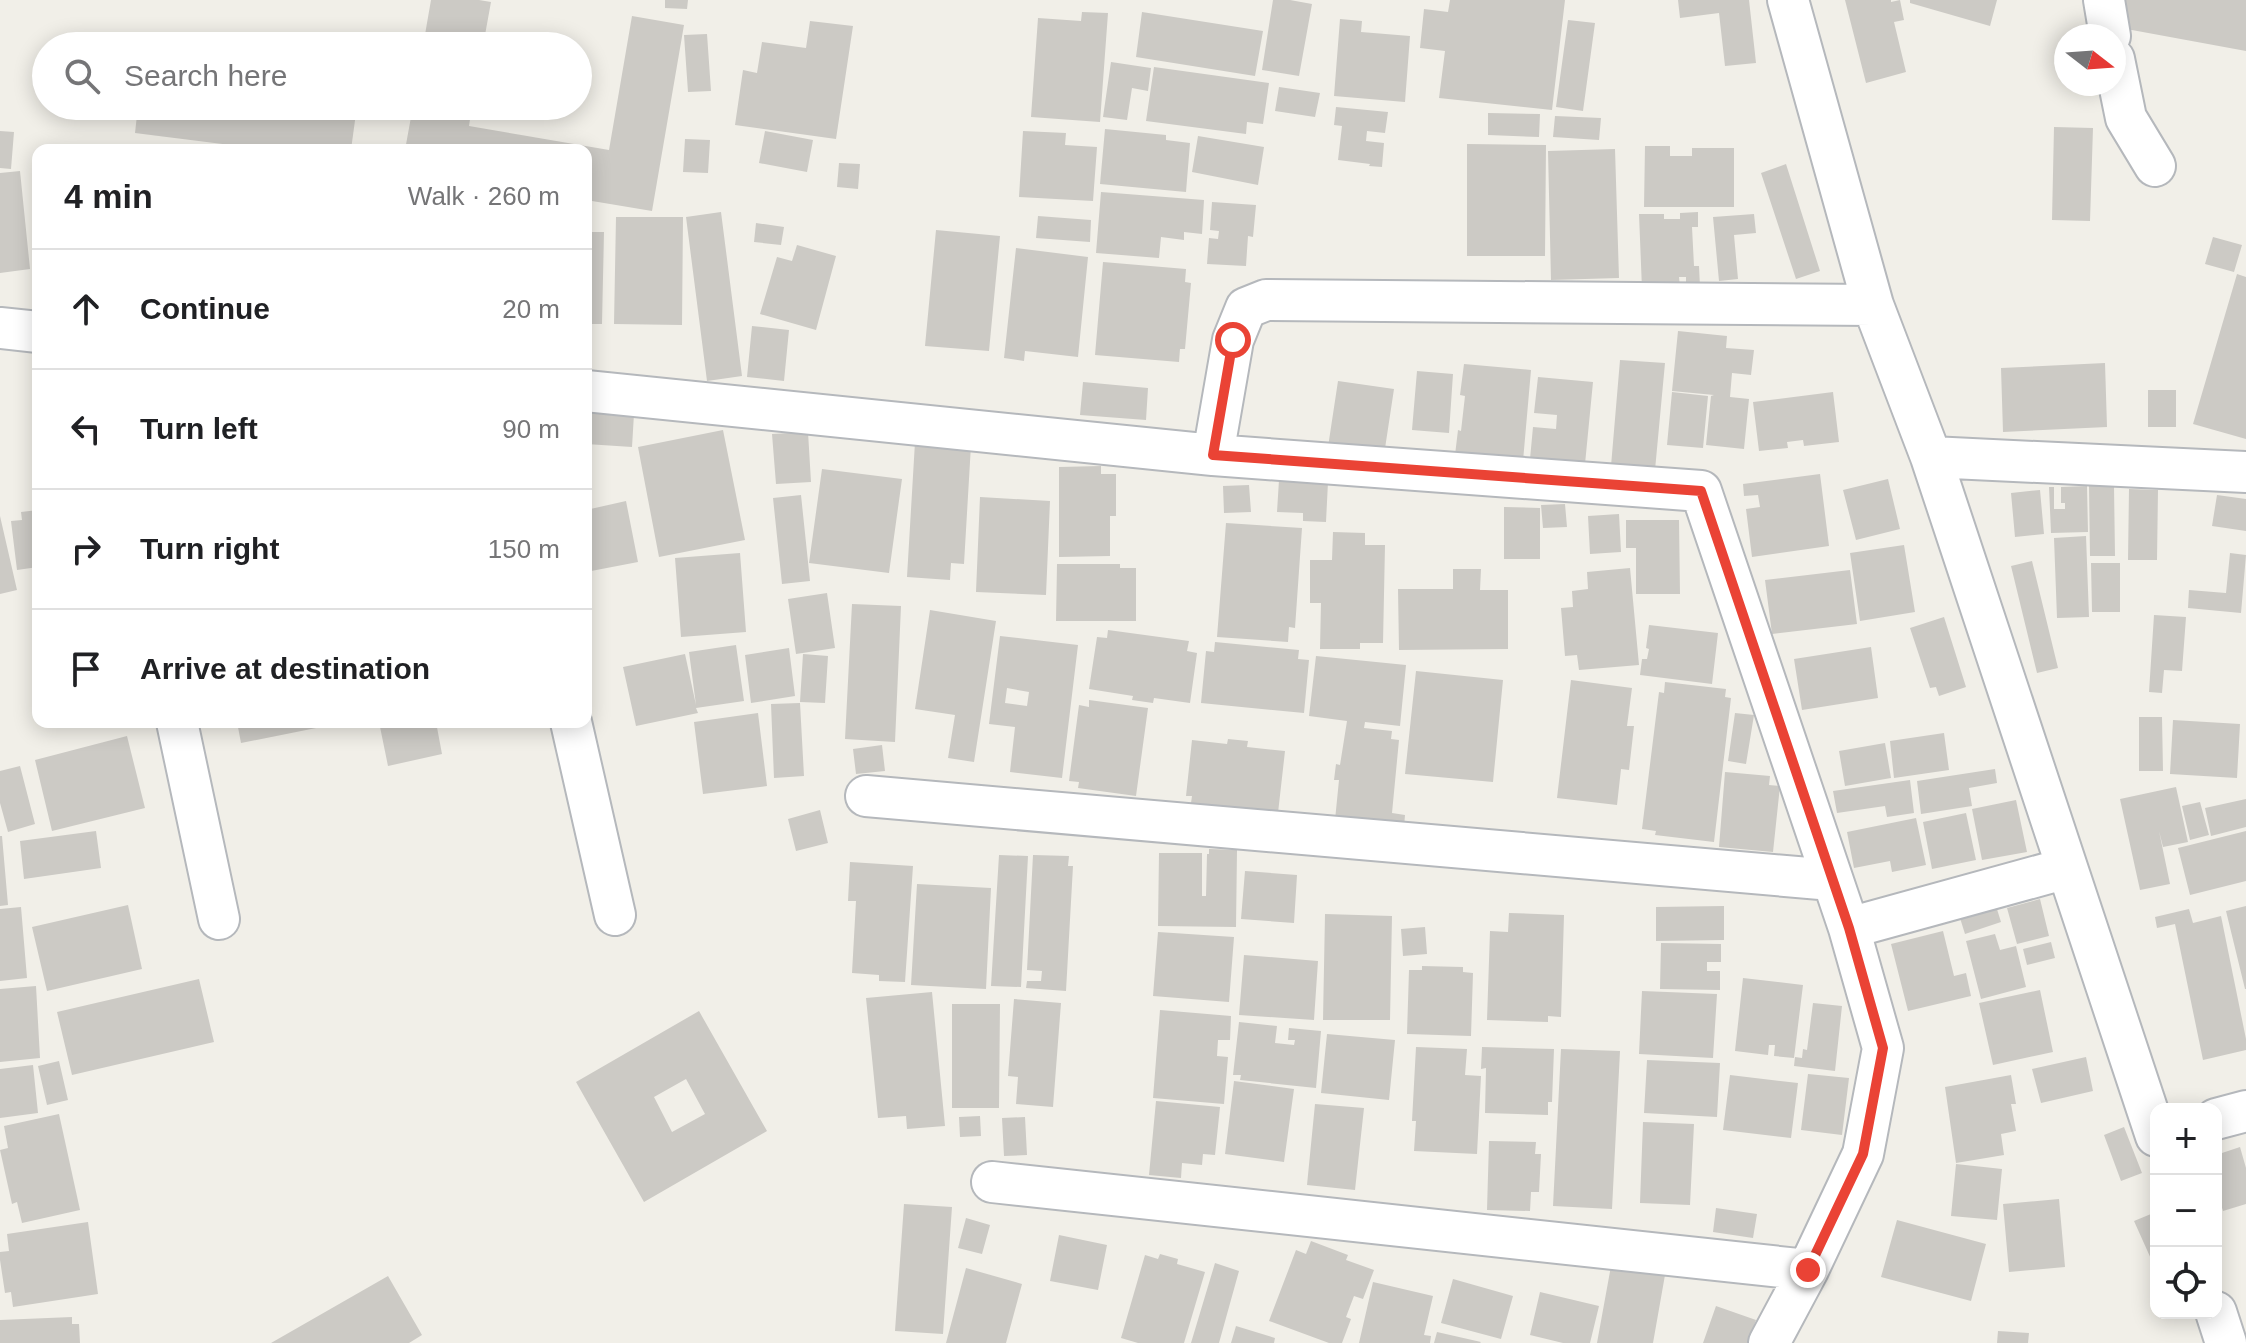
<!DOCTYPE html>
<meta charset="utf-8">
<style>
:root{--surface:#fff;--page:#f2f2f2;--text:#202124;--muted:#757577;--line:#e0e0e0}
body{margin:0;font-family:Helvetica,sans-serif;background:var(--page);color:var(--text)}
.controls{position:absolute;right:24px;bottom:24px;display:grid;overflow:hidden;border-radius:16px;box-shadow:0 4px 20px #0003}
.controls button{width:72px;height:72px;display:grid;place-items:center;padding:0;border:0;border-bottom:2px solid var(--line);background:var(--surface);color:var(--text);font:40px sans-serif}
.compass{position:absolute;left:2054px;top:24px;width:72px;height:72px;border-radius:50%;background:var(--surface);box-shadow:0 4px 20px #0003;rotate:107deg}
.stop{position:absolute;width:24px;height:24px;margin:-18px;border:6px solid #ea4335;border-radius:50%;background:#fff}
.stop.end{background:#ea4335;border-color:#fff;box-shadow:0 2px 8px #0008}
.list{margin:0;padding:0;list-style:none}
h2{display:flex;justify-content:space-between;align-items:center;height:104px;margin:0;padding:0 32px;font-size:34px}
h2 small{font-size:26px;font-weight:400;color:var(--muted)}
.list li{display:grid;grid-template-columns:52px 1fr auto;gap:24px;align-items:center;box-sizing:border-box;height:120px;padding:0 32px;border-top:2px solid var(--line)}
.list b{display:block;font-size:30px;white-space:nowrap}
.list em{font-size:26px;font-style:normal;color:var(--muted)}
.icon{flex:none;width:44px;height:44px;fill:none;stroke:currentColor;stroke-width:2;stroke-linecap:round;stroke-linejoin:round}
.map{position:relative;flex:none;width:2246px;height:1343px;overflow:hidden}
.search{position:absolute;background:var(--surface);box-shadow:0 4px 20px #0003;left:32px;top:32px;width:560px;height:88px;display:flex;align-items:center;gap:20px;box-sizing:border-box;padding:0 28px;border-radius:44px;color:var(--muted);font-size:30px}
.panel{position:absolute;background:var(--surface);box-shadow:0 4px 20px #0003;left:32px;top:144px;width:560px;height:584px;border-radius:16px}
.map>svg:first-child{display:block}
</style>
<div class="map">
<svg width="2246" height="1343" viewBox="0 0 2246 1343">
<rect width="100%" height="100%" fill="#f1efe8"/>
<path fill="#cccac5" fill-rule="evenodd" d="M431 0H479L491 2 483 46H423Z
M665 0H688L687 9 665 8Z
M1273 0H1290L1312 4 1299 76 1262 70Z
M1450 0H1565L1552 110 1439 98 1445 51 1420 48 1424 9 1448 12Z
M1678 0H1749L1756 63 1725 66 1719 13 1680 18Z
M1845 0H1891V2L1900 0 1904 20 1894 22 1906 72 1866 83Z
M1910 0H1997L1990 26 1910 3Z
M2126 0H2246V51L2121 28Z
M1082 12 1108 13 1100 122 1031 117 1038 18 1081 21Z
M1142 12 1263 31 1255 76 1136 57Z
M632 16 684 25 652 211 586 200V150H405L413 106H472L469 126 609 150Z
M1340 19 1362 21 1361 32 1410 36 1405 102 1334 96Z
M1568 20 1595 23 1583 111 1556 107Z
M810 21 853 26 836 139 735 125 743 70 757 73 762 42 806 48Z
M707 34 711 91 688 92 684 35Z
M1111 62 1151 68 1148 91 1132 88 1127 120 1103 117Z
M1154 67 1269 83 1263 124 1247 122 1246 134 1146 121Z
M1279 87 1320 93 1315 117 1275 111Z
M138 106H296L356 113 351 150H269L135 133Z
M1336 107 1388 112 1385 133 1367 131 1366 141 1384 143 1382 167 1369 166 1370 164 1338 160 1342 126 1334 125Z
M1488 113 1540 114 1539 137 1488 135Z
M1555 116 1601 118 1599 140 1553 137Z
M2054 127 2093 128 2090 221 2052 220Z
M1105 129 1166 135V140L1190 143 1186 192 1100 184Z
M0 131 14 132 11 169 0 168Z
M765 131 813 140 807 172 759 163Z
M1023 131 1066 133 1065 145 1097 147 1093 201 1019 197Z
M1198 136 1264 147 1258 185 1192 172Z
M685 139 710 140 708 173 683 172Z
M1467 144 1546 145 1545 256H1467Z
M1645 146H1670V156H1692V148H1734V207H1644Z
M1615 149 1619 278 1551 280 1548 151Z
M839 163 860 164 858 189 837 187Z
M1786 164 1820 271 1796 279 1761 173Z
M20 171 30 269 0 273V173Z
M1101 192 1204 200 1202 234 1184 232V240L1161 237 1159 258 1096 253Z
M1212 202 1256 205 1253 237 1248 236 1246 266 1207 264 1209 238 1218 239 1219 231 1210 230Z
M721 212 742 376 707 381 686 217Z
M1698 212V227H1692L1694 266H1699L1700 287 1686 288V277H1679L1680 288 1642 289 1639 214H1664V219H1680V213Z
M1754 214 1756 233 1734 235 1738 279 1719 281 1713 217Z
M1038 216 1091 220 1090 242 1036 238Z
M616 217H683L682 325 614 324Z
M756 223 784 227 781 245 754 242Z
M936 230 1000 236 989 351 925 346Z
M586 232H604L602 324H586Z
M2213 237 2242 245 2234 272 2205 264Z
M797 245 836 256 816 330 760 314 777 257 792 261Z
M1016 248 1088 257 1078 357 1025 351 1024 361 1004 358Z
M1103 262 1186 269 1185 282 1191 283 1185 349H1180L1179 362 1095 355Z
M2237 274 2246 277V439L2193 424Z
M752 326 789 330 784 381 747 377Z
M1678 331 1727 336 1726 348 1754 350 1751 375 1732 373 1730 397 1749 399 1744 449 1706 445 1711 396 1714 395 1672 391Z
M1620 360 1665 363 1655 470 1611 466Z
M2105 363 2107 427 2003 432 2001 368Z
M1464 364 1531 370 1523 461 1455 455 1458 430 1461 431 1465 396 1460 395Z
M1417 371 1453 374 1449 433 1412 430Z
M1538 377 1593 382 1585 464 1530 459 1533 427 1556 429 1557 415 1534 413Z
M1338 381 1394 389 1384 455 1328 447Z
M1083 382 1148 388 1146 420 1080 415Z
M2148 390H2176V427H2148Z
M1672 392 1708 396 1703 448 1667 445Z
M1833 392 1839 442 1804 446 1803 440 1787 442 1788 448 1759 451 1753 402Z
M586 411 634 414 632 447 586 444Z
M723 430 745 540 659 557 638 447Z
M808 432 811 482 776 484 772 434Z
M915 442 971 445 964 564 951 563 950 580 907 577Z
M1101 466V474H1116V516H1110V556L1059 557V467Z
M822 469 902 479 889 573 809 563Z
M1820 474 1829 546 1752 557 1746 509 1760 507 1758 495 1744 496 1743 484Z
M1888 479 1900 529 1856 540 1843 490Z
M1279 480 1328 482 1326 522 1303 521V513L1277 512Z
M1249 485 1251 512 1224 513 1223 486Z
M2087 486 2088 532 2051 533 2049 487H2054V509H2065V503H2061V487Z
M2089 486H2114L2115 556H2090Z
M2129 489 2158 490 2157 560H2128Z
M2040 490 2044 534 2015 537 2011 493Z
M801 495 810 581 782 584 773 498Z
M2217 495 2246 499V531L2212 526Z
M980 497 1050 501 1046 595 976 592Z
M626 501 638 562 586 572V510Z
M1565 504 1567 527 1543 528 1541 505Z
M1504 507 1540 508V559H1504Z
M38 510V567L17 570 11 521 22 520 21 512Z
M1619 514 1621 552 1590 554 1588 516Z
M0 516 17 590 0 594Z
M1626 520H1679L1680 594H1636V548H1626Z
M1226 523 1302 528 1295 628 1289 627 1288 642 1217 637Z
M1333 532 1365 533V545H1385L1383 643H1360V649H1320L1321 603H1310V560H1332Z
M2086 536 2089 617 2057 618 2054 538Z
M1904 545 1915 612 1860 621 1850 553Z
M740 553 746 632 681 637 675 558Z
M2230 553 2246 555 2241 613 2188 608 2189 590 2226 593Z
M2032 561 2058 668 2037 673 2011 566Z
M2091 563H2120V612H2092Z
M1057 564H1120V568H1136V621H1056Z
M1630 568 1639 665 1579 670 1577 655 1565 656 1561 608 1573 607 1572 591 1588 589 1587 572Z
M1453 569H1481L1480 590H1508V649L1399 650 1398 589H1453Z
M1850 570 1857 624 1772 634 1765 580Z
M827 593 835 648 796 654 788 599Z
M852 604 901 606 895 742 845 739Z
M930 610 996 621 974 762 948 758 955 715 915 709Z
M2154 615 2186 617 2182 671 2164 670 2162 693 2149 692Z
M1944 617 1966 687 1939 696 1936 687 1930 688 1910 628Z
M1649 625 1718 633 1712 684 1640 675 1642 659H1647L1649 649 1646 648Z
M1108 630 1189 641 1187 651 1197 653 1190 703 1154 698 1153 703 1132 700 1133 696 1089 689 1097 637 1107 638Z
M1000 636 1078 645 1062 778 1010 772 1015 727 989 724ZM1007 688 1029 692 1027 706 1005 703Z
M1215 642 1299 650 1298 659 1309 660 1304 713 1201 703 1206 651 1214 652Z
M736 645 744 701 696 708 698 713 636 726 623 667 685 654 696 705 689 652Z
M1871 647 1878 698 1802 710 1794 659Z
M789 648 795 696 751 703 745 655Z
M803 654 828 656 825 703 800 702Z
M1316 656 1406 665 1400 726 1365 722 1364 728 1392 731 1391 739 1399 740 1392 813 1405 815 1404 827 1335 820 1339 780H1334L1336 764 1340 765 1347 721 1309 716Z
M1416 671 1503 680 1493 782 1405 774Z
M1571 680 1632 688 1627 726H1634L1629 770 1621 769 1617 805 1557 798Z
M1665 682 1726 689 1725 697 1731 698 1714 842 1655 835 1656 831 1642 829 1659 692 1664 693Z
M1089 700 1148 708 1136 796 1078 788 1079 782 1069 781 1079 705 1089 707Z
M800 703 804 776 774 778 771 704Z
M758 713 767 786 703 794 694 722Z
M1735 713 1754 715 1746 764 1728 761Z
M2139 717H2162L2163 771H2139Z
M2173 720 2240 724 2237 778 2170 774Z
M237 722H341V723L241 743Z
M379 722H436L442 754 388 766Z
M1944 733 1949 770 1894 778 1890 741Z
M127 736 145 808 52 831 35 760Z
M1228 739 1248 741 1247 747 1285 751 1278 813 1191 803 1192 796H1186L1192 740 1227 744Z
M1885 743 1891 778 1845 786 1839 751Z
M882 745 885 771 856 774 853 749Z
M20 766 35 824 8 832 0 803V771Z
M1995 769 1997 783 1969 788 1972 806 1921 814 1917 781Z
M1725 772 1770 776 1769 785 1780 786 1773 852 1719 847Z
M1910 780 1914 813 1887 817 1885 806 1837 813 1833 791Z
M2176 787 2188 842 2163 847 2159 831 2170 884 2140 890 2120 799Z
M2246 799V827L2211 836 2205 808Z
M2016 800 2027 852 1982 860 1972 809Z
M2200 802 2209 835 2190 840 2182 806Z
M820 810 828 843 796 851 788 819Z
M1966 813 1976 860 1932 869 1923 822Z
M1916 818 1926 865 1892 872 1890 861 1854 868 1847 832Z
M96 831 101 868 24 879 20 841Z
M2246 831V881L2190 895 2178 848Z
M0 836H2L8 905 0 906Z
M1209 849 1237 850 1236 927 1158 926 1159 853H1202V896H1206L1207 854H1209Z
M999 855 1028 856 1021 987 991 986Z
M1033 855 1069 856 1068 866H1073L1066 991 1026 988 1027 981H1041L1042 971 1027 970Z
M850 862 913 866 905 982 879 981V975L852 973 856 901H848Z
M1245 871 1297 875 1294 923 1241 919Z
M917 884 991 888 986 989 911 985Z
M2040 899 2049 936 2017 944 2007 908Z
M128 905 142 969 47 991 32 927Z
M1724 906V940L1656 941V907Z
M1996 906 2001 922 1965 934 1960 918Z
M2246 906V989H2245L2226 911Z
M21 907 27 978 0 981V909Z
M2189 909 2193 923 2221 916 2246 1039V1050L2203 1060 2175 924 2157 928 2155 917Z
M1509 913 1564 915 1561 1017 1548 1016V1022L1487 1020 1490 931 1508 932Z
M1325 914 1392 916 1390 1020H1323Z
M1425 927 1427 954 1403 956 1401 929Z
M1943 931 1954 976 1966 973 1971 996 1908 1011 1891 944Z
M1158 932 1234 937 1229 1002 1153 996Z
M1995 934 2000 950 2016 946 2026 987 1981 999 1966 941Z
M2051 942 2055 958 2027 965 2023 949Z
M1661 943 1721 944V962H1707V971H1720V990L1660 989Z
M1244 955 1318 961 1314 1020 1239 1015Z
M1422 966 1463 967V972L1473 973 1471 1036 1407 1034 1409 970H1422Z
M1743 978 1803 985 1794 1058 1774 1056 1775 1045H1769L1768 1055 1735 1051Z
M199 979 214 1042 72 1075 57 1012Z
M36 986 40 1058 0 1062V989Z
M2040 990 2053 1052 1993 1065 1979 1003Z
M1642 991 1717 994 1713 1058 1639 1054Z
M932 992 945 1126 907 1129 906 1116 878 1118 866 998Z
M1014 999 1061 1003 1053 1107 1016 1104 1018 1077 1008 1076Z
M1813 1003 1842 1006 1835 1071 1794 1066 1795 1057 1802 1058 1803 1049 1807 1050Z
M952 1004H1000L999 1108H952Z
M1160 1010 1231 1016 1230 1040H1218L1217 1056 1228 1057 1224 1104 1153 1098Z
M699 1011 767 1131 644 1202 576 1082ZM686 1079 705 1114 672 1132 654 1097Z
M1239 1022 1277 1026 1275 1043 1294 1045 1295 1040H1288L1289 1028 1321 1031 1316 1088 1240 1080 1241 1075H1233Z
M1327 1034 1395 1040 1389 1100 1321 1093Z
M1416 1047 1467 1049 1465 1075 1481 1076 1477 1154 1414 1151 1416 1121H1412Z
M1482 1047 1554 1049 1552 1102H1548V1115L1485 1113 1486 1068 1481 1069Z
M1561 1049 1620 1051 1612 1209 1553 1206Z
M2086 1057 2093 1091 2041 1103 2032 1069Z
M1647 1060 1720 1063 1717 1117 1644 1113Z
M59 1061 68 1100 47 1105 38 1066Z
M33 1065 38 1113 0 1118V1069Z
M1808 1074 1849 1078 1842 1135 1801 1130Z
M1730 1075 1798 1083 1791 1138 1723 1130Z
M2011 1075 2016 1104H2011L2016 1131 2001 1134 2004 1155 1956 1163 1945 1087Z
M1234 1081 1294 1089 1284 1162 1225 1154Z
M1156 1101 1220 1107 1215 1155 1203 1154 1202 1165 1182 1163 1181 1178 1149 1175Z
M1315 1104 1364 1108 1355 1190 1307 1185Z
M59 1114 80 1210 22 1223 17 1202 12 1204 0 1150 8 1148 4 1126Z
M980 1116 981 1136 960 1137 959 1117Z
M1025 1117 1027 1155 1004 1156 1002 1118Z
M1643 1122 1694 1124 1690 1205 1640 1203Z
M2124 1127 2142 1173 2121 1181 2104 1135Z
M1489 1141 1536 1142 1535 1154H1541L1539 1192H1531L1530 1211 1487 1210Z
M2240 1147 2246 1168V1204L2223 1211 2216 1189V1155Z
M1956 1164 2002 1169 1997 1220 1951 1216Z
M2059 1199 2065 1267 2009 1272 2003 1204Z
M904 1204 952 1207 943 1334 895 1331Z
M1716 1208 1757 1214 1753 1238 1713 1232Z
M2151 1214 2156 1224V1270L2134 1221Z
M966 1218 990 1225 982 1254 958 1248Z
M1897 1220 1986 1244 1971 1301 1881 1277Z
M88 1222 98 1294 13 1307 11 1292 5 1293 0 1260V1252L9 1251 7 1234Z
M1059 1235 1107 1245 1098 1290 1050 1281Z
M1311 1241 1348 1255 1346 1260 1374 1270 1363 1299 1354 1296 1346 1317 1351 1319 1342 1343H1329L1269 1321 1296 1250 1306 1254Z
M1160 1254 1178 1259 1177 1264 1205 1272 1184 1343H1138L1121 1338 1145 1255 1158 1259Z
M1215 1263 1239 1271 1219 1343H1191Z
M1611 1266 1665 1275 1653 1343H1597Z
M966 1268 1022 1284 1006 1343H946Z
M388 1276 422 1335 409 1343H271Z
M1453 1279 1513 1296 1501 1339 1441 1323Z
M1373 1282 1433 1296 1424 1335 1431 1336 1430 1343H1359Z
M1540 1292 1599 1306 1590 1343H1563L1530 1335Z
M1716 1306 1756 1320 1748 1343H1703Z
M72 1317V1324H79L80 1343H0V1320Z
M1236 1326 1275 1338 1274 1343H1231Z
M1998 1331 2029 1333 2028 1343H1997Z
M1437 1332 1481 1342 1480 1343H1434Z"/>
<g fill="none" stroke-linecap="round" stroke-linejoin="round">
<defs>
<path id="minor" d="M1788 0 1873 305 1931 457 2156 1136
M2104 0 2110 36
M2114 59 2126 118 2155 166
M0 328 38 332
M586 391 1213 455 1701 491 1849 928 1883 1048 1863 1154 1808 1270 1769 1343
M1213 455 1233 340 1246 308 1266 300 1873 305
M1931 457 2246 472
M177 722 219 919
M571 722 615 915
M866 796 1832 880
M1849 928 2067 868
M2216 1119 2246 1111
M992 1182 1808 1270
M2216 1312 2226 1343"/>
</defs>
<use href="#minor" stroke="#b5b8bc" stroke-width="44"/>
<use href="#minor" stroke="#fff" stroke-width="40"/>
</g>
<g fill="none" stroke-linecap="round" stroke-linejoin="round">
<path stroke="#ea4335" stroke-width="10" d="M1233 340 1213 455 1701 491 1849 928 1883 1048 1863 1154 1808 1270"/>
</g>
</svg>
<div class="controls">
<button>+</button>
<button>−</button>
<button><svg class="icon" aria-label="locate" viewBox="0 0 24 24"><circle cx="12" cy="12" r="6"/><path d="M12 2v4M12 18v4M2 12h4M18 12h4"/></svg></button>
</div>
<svg class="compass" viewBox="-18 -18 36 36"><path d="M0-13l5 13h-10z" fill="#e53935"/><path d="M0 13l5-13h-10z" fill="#757577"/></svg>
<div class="stop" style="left:1233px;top:340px"></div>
<div class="stop end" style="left:1808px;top:1270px"></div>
<div class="search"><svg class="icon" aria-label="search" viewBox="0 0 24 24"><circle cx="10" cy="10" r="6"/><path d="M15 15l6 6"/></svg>Search here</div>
<section class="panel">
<h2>4 min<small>Walk · 260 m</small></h2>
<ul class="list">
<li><svg class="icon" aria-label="ahead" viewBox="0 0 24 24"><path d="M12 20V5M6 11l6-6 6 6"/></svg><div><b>Continue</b></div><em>20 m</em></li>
<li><svg class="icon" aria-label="left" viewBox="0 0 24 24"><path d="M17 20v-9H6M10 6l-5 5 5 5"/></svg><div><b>Turn left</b></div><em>90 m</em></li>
<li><svg class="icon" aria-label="right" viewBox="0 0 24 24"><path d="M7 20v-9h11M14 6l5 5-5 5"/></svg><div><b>Turn right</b></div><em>150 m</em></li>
<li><svg class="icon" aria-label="arrive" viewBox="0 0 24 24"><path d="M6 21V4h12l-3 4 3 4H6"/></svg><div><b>Arrive at destination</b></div></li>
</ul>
</section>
</div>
